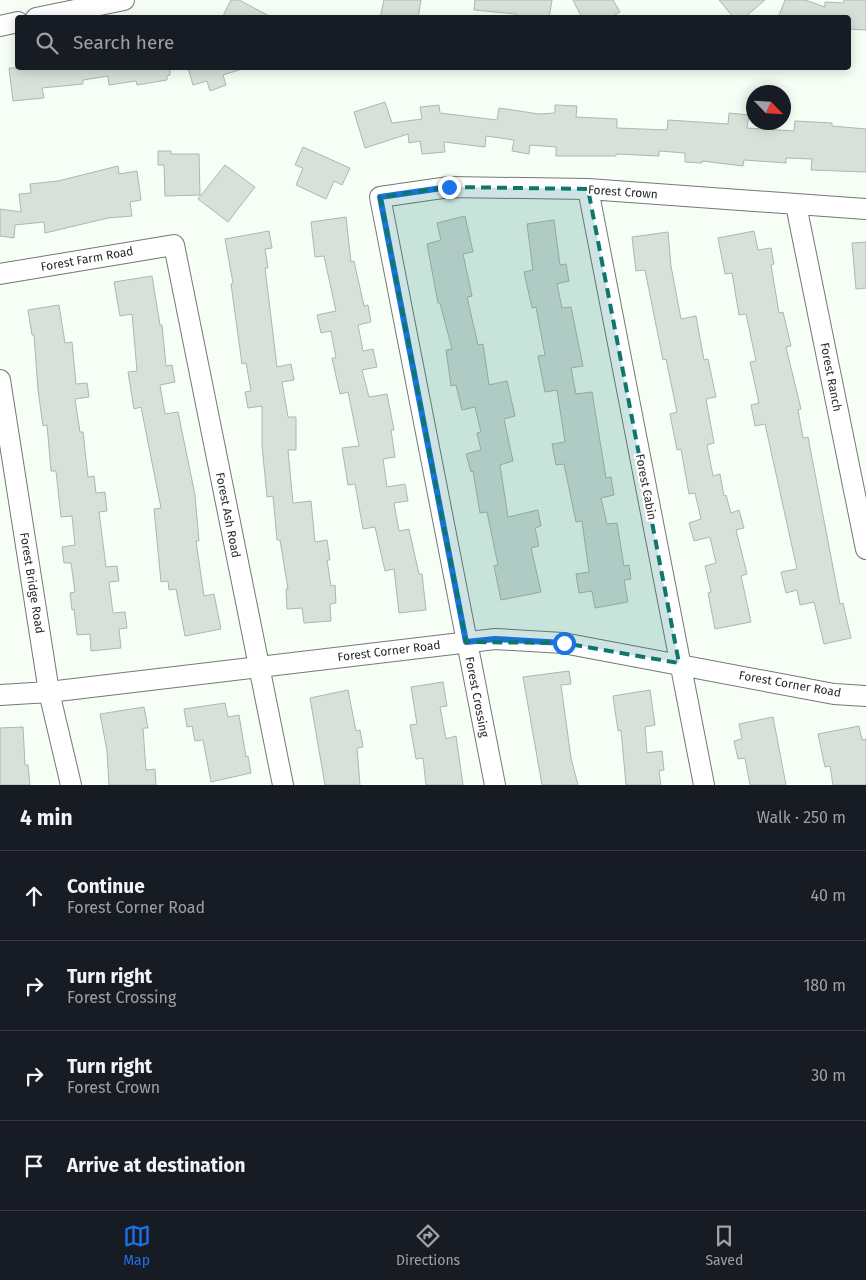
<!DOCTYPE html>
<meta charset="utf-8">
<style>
:root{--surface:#171b24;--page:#242831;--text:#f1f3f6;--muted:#9ea1a6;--line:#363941;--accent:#1a73e8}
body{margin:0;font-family:"Fira Sans",sans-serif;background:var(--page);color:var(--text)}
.compass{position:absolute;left:746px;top:85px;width:45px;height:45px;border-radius:50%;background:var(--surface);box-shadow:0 2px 12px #0003;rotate:115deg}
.stop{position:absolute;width:15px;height:15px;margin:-11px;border:4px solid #1a73e8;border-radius:50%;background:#fff}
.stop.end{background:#1a73e8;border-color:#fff;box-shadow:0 1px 5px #0008}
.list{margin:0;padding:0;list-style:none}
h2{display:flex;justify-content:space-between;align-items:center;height:65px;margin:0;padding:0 20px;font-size:21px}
h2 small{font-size:16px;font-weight:400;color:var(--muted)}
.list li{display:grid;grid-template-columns:32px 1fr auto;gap:15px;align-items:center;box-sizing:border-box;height:90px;padding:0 20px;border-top:1px solid var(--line)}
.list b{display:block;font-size:19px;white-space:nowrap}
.list p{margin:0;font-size:16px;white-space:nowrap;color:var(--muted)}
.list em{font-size:16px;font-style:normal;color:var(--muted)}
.icon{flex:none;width:28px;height:28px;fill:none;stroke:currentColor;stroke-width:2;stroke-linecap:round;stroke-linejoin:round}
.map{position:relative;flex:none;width:866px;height:785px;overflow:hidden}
.search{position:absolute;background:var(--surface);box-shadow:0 2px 12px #0003;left:15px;right:15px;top:15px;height:55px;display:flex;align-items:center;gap:12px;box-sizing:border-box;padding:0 18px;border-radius:5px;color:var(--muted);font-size:19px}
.sheet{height:425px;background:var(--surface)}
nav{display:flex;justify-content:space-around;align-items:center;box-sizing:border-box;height:70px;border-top:1px solid var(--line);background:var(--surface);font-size:14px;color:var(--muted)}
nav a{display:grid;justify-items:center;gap:2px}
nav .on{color:var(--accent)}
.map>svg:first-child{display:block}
</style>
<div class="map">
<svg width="866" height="785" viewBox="0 0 866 785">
<rect width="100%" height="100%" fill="#f6fef6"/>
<path fill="#d8e0d9" stroke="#afb6af" d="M231 0H239L273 18H222Z
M384 0H421L418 18H380Z
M475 0H552L549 18H516V14L474 10Z
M573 0H613L620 12 609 18H582Z
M719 0H765L744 18H734Z
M785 0H805L825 7V2L843 3 844 0H866V30L848 29V18H778Z
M9 68H170V75L167 76V80L137 85 136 81 109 85 108 76 83 80V84L42 88 44 98 13 101Z
M188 68H239V70L223 75 226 85 210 91 207 81 193 85Z
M385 102 392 123 422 119 420 107 439 105 440 113 497 120 499 108 539 114 555 113V105L577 106 576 117 617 119V128L667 130 668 120 728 124 729 113 749 115 747 128 794 131 795 121 832 123V126L866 129V172L811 170 812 159 786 158V163L744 160 743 166 702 161V163L685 162V153L659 151V156L616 154V156H556V147L530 145 529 154 512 151 514 140 486 136 485 147 444 142 445 152 422 154 420 141 409 143 408 134 365 148 354 112Z
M303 147 350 168 342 185 334 181 326 199 296 185 303 168 295 165Z
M158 151H171V154H199L200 195 165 196 164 165H158Z
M225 165 255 187 228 222 198 199Z
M118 166 119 174 137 171 141 200 130 202 132 216 108 218 45 233 44 222 15 225 14 238 0 236V209L21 212 19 194 31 193 30 184 58 181Z
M465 216 473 252 463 254 472 296 467 297 478 345 483 344 489 385 507 381 515 416 504 419 513 461 500 465 508 517 538 510 541 526 535 528 539 546 531 548 541 592 501 600 494 566 498 565 487 512 480 513 473 471 471 472 466 454 481 450 477 433 481 432 475 407 462 410 456 385 451 386 446 350 452 349 440 303H438L427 244 441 240 437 223Z
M346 217 351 262 354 261 364 306 368 305 371 322 358 325 363 351 373 349 377 367 362 370 369 397 387 394 394 430H391L395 457 383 459 387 487 405 484 408 501 394 503 399 531 409 529 419 574H422L426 610 399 613 394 569 385 571 375 527 363 529 355 484 348 485 342 448 359 446 348 392 340 394 332 358H336L331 331 321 333 317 315 336 311 324 256 315 257 311 222Z
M554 220 560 265 566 264 569 281 557 284 562 308 571 307 583 366 571 368 576 394 592 392 606 478 611 477 614 495 601 498 607 524 617 523 624 566 629 565 631 579 624 580 628 602 595 608 592 591 579 593 576 574 589 572 582 521 576 522 564 464 556 465 552 444 565 442 557 390 545 392 538 356 545 355 536 307 532 308 524 272 533 270 527 224Z
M269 231 272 248 265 249 268 268H265L277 367 291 364 294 380 282 382 288 417H296V450H288L293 503 311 501 315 542 327 540 330 560H327L331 586 335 585 336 603 330 604 331 621 304 623 302 608 287 609 286 589H288L280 540H277L273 496 267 497 262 445V406L248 408 245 392 251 391 246 363 242 364 231 284 233 283 225 239Z
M754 231 758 250 771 248 774 264 771 265 779 313 783 312 791 346 786 347 801 409 798 410 803 438 808 437 840 604 843 603 851 638 824 644 814 602 800 605 797 590 786 593 781 572 797 569 765 424 755 426 751 405 759 403 750 362 756 361 746 314 739 315 732 273 725 274 718 238Z
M668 232 671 266 681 319 696 316 704 360 708 359 716 397 706 399 714 443 707 445 713 476 720 474 724 496 726 495 731 513 739 510 744 528 736 530 747 574 741 576 751 622 715 629 708 593 711 592 705 566 716 563 710 537 694 541 689 523 701 519 695 493 689 494 681 449 677 450 670 414 677 412 666 359 663 360 645 270 636 271 632 237Z
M866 242V288L856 289 852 243Z
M152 276 160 325H162L166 366 172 365 175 382 160 385 165 414 178 412 195 495 199 541H196L204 596 214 594 221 629 185 636 176 589 169 590 168 581 161 582 154 509 161 508 141 407 134 409 128 372 137 371 132 314 120 316 114 282Z
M59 305 65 343 72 342 76 384 87 383 89 397 75 399 80 432H83L88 477 94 476 96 493 105 492 107 511 99 512 106 567 117 566 119 581 109 582 113 613 125 612 127 628 119 629 121 648 91 651 90 634 77 635 74 609 72 610 70 593 75 592 71 563H64L62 547 75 545 72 516 61 517 56 471H51L47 425 43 426 38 390 34 335H32L28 310Z
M569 671 571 684 561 685 571 758 578 785H542L523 677Z
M443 682 447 706 440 707 446 739 456 736 463 785H426L423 758 416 759 410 725 417 724 411 687Z
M348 690 356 731 360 730 363 747 357 748 360 785H325L310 698Z
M650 690 655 725 645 727 647 753 662 751 664 770 659 771 661 785H626L621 730 618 731 613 696Z
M225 703 228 717 239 715 246 757 248 756 251 773 211 782 203 740 195 741 192 726 187 727 184 709Z
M144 707 148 728H143L146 770 155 769 156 785H109L107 751 100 714Z
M773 717 786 785H750L745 758 738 759 734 741 742 739 739 724Z
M859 726 862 740 866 739V785H833L830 766 825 767 818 734Z
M23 727 25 765H28L30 785H0V728Z"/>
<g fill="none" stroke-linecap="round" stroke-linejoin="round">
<defs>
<path id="street" d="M36 18 124 0
M0 26 18 22
M588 189 704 785
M796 205 866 549
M0 274 174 245 283 785
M0 380 49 692 71 785
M0 695 49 692 495 639 563 643 834 694 866 696
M495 785 380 197 449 187 588 189 866 209"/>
</defs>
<use href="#street" stroke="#737a73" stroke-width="22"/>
<use href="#street" stroke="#fff" stroke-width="20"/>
</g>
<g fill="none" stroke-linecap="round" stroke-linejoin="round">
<path stroke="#1a73e8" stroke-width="6" d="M449 187 380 197 466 642 495 639 564 643"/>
</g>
<path fill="#0f766e" fill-opacity="0.2" stroke="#0f766e" stroke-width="4" stroke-dasharray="10 6" stroke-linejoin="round" d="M449 187 588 189 679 663 563 643 466 642 380 197Z"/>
<g text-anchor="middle" stroke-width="4.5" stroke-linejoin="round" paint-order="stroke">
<g font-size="12" fill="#282b28" stroke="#fff">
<text transform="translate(623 192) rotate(4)" y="4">Forest Crown</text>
<text transform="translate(87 259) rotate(-10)" y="4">Forest Farm Road</text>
<text transform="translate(831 377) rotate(79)" y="4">Forest Ranch</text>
<text transform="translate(646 487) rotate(79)" y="4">Forest Cabin</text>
<text transform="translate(228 515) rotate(79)" y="4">Forest Ash Road</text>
<text transform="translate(32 583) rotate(81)" y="4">Forest Bridge Road</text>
<text transform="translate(389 651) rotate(-7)" y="4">Forest Corner Road</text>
<text transform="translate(790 684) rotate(10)" y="4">Forest Corner Road</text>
<text transform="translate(477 697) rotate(79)" y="4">Forest Crossing</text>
</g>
</g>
</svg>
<svg class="compass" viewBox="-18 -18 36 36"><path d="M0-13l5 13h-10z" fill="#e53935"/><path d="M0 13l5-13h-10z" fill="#9ea1a6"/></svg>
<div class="stop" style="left:564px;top:643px"></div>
<div class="stop end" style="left:449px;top:187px"></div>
<div class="search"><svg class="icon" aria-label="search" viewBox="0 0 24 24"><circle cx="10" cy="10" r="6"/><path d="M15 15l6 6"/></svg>Search here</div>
</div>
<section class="sheet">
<h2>4 min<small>Walk · 250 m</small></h2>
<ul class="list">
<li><svg class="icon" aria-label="ahead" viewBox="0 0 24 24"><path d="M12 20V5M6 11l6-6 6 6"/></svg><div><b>Continue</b><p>Forest Corner Road</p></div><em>40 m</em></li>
<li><svg class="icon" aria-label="right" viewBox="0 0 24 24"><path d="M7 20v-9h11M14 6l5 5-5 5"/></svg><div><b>Turn right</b><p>Forest Crossing</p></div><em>180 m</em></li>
<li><svg class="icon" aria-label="right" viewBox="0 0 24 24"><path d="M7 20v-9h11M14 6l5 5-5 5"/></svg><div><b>Turn right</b><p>Forest Crown</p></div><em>30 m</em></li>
<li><svg class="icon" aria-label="arrive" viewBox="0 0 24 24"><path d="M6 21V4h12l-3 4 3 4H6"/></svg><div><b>Arrive at destination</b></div></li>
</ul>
</section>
<nav>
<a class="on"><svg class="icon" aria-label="map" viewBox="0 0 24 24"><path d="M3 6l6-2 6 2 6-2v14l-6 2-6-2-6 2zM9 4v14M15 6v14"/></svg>Map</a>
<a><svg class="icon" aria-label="directions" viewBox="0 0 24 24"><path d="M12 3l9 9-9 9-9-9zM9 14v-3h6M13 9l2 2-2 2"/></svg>Directions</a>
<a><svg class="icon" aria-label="saved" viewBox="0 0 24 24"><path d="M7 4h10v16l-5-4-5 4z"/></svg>Saved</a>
</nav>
